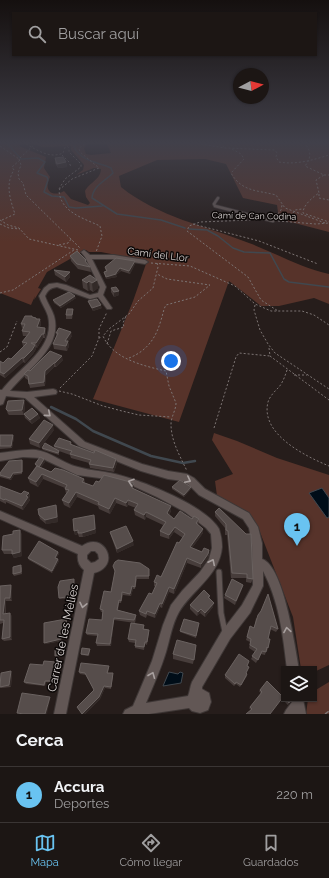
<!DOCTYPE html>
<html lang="es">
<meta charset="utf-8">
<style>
:root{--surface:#1c1614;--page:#251f1d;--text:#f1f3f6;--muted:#a09fa0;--line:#3a3534;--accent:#69c3f1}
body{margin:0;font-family:Raleway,sans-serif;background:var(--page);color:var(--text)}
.controls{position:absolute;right:12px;bottom:12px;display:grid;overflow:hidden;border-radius:0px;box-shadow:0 1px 3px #0004}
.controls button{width:36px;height:36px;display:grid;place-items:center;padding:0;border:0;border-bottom:1px solid var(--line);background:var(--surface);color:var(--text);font:20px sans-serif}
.compass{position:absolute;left:233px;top:68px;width:36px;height:36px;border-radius:50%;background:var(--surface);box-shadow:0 1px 3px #0004;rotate:83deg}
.you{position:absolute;left:171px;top:361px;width:14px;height:14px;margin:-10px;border:3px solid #fff;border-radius:50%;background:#1a73e8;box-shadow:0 0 0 6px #1a73e833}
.badge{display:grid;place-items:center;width:26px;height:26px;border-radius:50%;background:var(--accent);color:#111;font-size:13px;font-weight:700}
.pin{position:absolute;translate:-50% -33px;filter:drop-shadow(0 1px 2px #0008)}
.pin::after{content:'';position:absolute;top:21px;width:14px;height:12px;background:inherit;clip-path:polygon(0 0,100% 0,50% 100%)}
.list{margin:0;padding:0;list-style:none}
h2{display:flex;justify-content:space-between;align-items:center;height:52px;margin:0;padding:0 16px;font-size:17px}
h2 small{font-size:13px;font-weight:400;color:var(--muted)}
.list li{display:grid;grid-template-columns:26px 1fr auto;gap:12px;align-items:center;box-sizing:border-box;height:56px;padding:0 16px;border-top:1px solid var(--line)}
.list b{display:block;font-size:15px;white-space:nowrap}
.list p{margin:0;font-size:13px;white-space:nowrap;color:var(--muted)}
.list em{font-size:13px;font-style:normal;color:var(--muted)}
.icon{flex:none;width:22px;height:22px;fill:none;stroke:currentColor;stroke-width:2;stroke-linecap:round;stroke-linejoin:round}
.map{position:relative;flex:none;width:329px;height:714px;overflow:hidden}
.search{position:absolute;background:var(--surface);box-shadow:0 1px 3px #0004;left:12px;right:12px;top:12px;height:44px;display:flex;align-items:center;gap:10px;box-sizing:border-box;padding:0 14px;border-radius:0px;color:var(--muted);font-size:15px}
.sheet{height:108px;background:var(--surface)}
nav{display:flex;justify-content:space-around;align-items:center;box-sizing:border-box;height:56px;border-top:1px solid var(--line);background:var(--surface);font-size:11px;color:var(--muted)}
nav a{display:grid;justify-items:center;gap:2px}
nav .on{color:var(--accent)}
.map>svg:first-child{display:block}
</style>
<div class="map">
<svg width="329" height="714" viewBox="0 0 329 714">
<rect width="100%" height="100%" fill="#261d1b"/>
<path fill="#57332a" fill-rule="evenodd" d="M0 142H88L84 148 86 154 91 155 111 153 106 142H329V232L279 219 277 205 243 198 226 164 205 159 157 160 119 176 121 187C158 217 206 226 249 243 276 253 301 268 329 274V304L314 298 279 306H261L229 281 179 422 93 399 133 301 147 261 101 252H89L86 250 47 272 38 288 41 289 34 300 35 296 31 305 0 293ZM30 142 42 147 71 146V150L84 165 83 170 76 175 94 168 101 169C101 179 89 183 85 191L86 197 90 203 88 205 71 199 64 191C52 198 43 190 50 177L44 168 46 157 19 146 23 143Z
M214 433 237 441 277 458 329 475V665L314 672V669H301L293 617 258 527 217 496 215 481 233 474 212 440Z
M329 682V714H306L308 699H314V691Z"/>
<path fill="#000d18" stroke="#40484f" d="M322 488 329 498V517L327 518 309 493Z
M169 672 178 674 180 672 183 673 181 683 163 686Z"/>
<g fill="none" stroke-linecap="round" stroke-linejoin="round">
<path stroke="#40484f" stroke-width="1.5" d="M6 142 21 159 38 158 45 162 37 173 47 177 48 180 44 192 52 196 64 197 69 207 76 208 102 206
M73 142C75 160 97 162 111 168L113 173C105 181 93 186 92 198L117 214 161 220 185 228
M189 229 207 230 218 236 233 248 244 252 270 253 284 279 289 282 329 287"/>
<path stroke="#40484f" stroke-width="2.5" d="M51 407 76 419 93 431 151 456 183 463 195 461"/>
<defs>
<path id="service-far1" d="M218 198 214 204 215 206 273 221"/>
<path id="service" d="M219 572 221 613 225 632"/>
<path id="minor" d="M84 250 90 255H114L145 260 148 262 145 264 114 259H92L106 287 103 295 112 308 111 309H107L98 297 90 299 57 287C50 288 48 290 45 296 47 303 52 309 54 316 63 348 27 369 10 391L27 392 53 389 56 390 57 392 56 394 34 397 85 442 142 464 168 471 187 474 194 478 205 489 249 513 258 527 262 543V559C284 566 295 647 299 669H287C283 635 279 601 263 571V586L250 613 230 639 202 687V689L209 693 211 702 208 710 200 713 192 711 189 708 149 714H123L125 710 133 706 139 692 152 661 163 625 171 605 182 591 200 572 209 559 212 548 211 534 206 528 185 512 157 497 133 486 107 479 77 475 41 458 23 457 0 461V453C12 452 24 449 36 450 52 452 63 464 78 467 91 471 106 471 119 475 145 482 206 506 219 529 221 535 222 541 222 547 220 575 192 590 179 612 172 624 170 639 166 652 161 669 153 686 146 703L188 696C190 691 190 687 192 682L222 631 242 605 253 585 252 543 249 528 243 519 199 495 188 484 183 481 168 479 141 471 79 446 25 398 6 396 3 404 0 405V390H2C18 368 56 349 48 316 46 309 41 303 39 296L44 288 49 284 57 283 66 285 90 295 98 293 100 287 85 257 81 252Z
M0 511 82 546C104 530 122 566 94 573L66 714H54L84 570C79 566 77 560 78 554L0 519ZM91 551H95L98 554 99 559 95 562 91 563 87 559V555Z
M291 699H303L306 714H284L286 710 292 702Z"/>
</defs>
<use href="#service-far1" stroke="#3e3736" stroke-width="4"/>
<use href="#service" stroke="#3e3736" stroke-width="7"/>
<use href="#minor" stroke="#3e3736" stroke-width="2"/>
<path stroke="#7d7574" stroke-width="1" stroke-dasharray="2 2" stroke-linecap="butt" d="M88 142 79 148 80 152 99 168 72 179 59 190C60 212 83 218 100 226L102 236 96 252
M189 142 225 148 275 150 277 153 276 157 279 162C296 165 313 160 329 155
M216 142 224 147
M304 142C311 151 312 157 305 166L324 175 316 180 319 193C313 197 303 205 303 213L329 222
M26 144C37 150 50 159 63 153L67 142
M0 146 19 159
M232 149 241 154 244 159 231 173C242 192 257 190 276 195L285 208 325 223
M62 155 69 162 71 167
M20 158 37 142
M19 159 21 165 18 173 19 179 23 183 26 195 81 249
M324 175H329
M59 189 65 179 81 167V164L69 152V148L67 146
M319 194V198L329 200
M275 217 281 210 282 205
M0 220 8 225 19 228 29 239 78 250
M2 220 15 214C10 199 5 184 14 170L12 167 20 160
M251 220 200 222 189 226 187 231 248 277 261 300 278 311
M278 221 316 224 329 223
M293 221V213L295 210 302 209
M0 224 9 228 20 229
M193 224 259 241 318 264
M59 245 68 243 72 238
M151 263 190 266 235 286 255 304 271 311H302L314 315 329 325
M157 263 158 267 153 288 138 301 129 314 109 329 103 336C113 359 144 366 166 371L169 386 176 403C176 410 171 417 171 424 171 441 180 456 187 471
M0 293 13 290 74 250
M255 305 254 310 260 330 268 344 275 353 329 389
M99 338V329L107 312
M107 344 111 331 124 327 123 323 126 316
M269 348 270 356 329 400
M0 352 7 347 17 321
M129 358C147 351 156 338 161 320 163 315 163 310 166 305L195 297 210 285 167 279 157 274
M287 370C285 376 283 382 279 387 275 391 270 396 268 402 260 434 305 456 329 466
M294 375H307
M60 388 92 356 99 338 102 337
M59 391 72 394 103 406 122 411 139 415 171 417
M214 428 236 357 239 353 270 356"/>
<path stroke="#7d7574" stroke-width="1.5" stroke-dasharray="4.5 4.5" stroke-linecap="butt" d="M325 714 329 711"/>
<use href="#service-far1" stroke="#625755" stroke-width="2.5"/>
<use href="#service" stroke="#625755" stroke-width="5"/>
<use href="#minor" fill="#625755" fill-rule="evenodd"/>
</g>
<path fill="#473d3b" d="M55 158 66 162 67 167 58 168 55 163Z
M70 256 86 262 90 267 91 272 78 269 71 261Z
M135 261V264L130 274 121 271 116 275 117 277 106 279 104 272H106L105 267Z
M54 270 70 277 66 282 55 275Z
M82 280H97L98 288 93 292 90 290 88 291 83 288Z
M111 288 119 291V295L114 297 111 292Z
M76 298 61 308 54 303 53 300Z
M88 301 102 308 93 311 89 304Z
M73 309V313L72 319H66V315Z
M33 318H36L37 319H40L41 324 40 327 45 328 46 332 45 338H43L37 348 36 347V349L33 354 25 363 23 362 5 378 0 375V361L3 363 11 359 24 346H23L22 342 27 336H23L22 331 23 328H22L21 324Z
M56 333 72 336 68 342 69 346 67 351 54 349 53 344 57 337Z
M50 351 63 360 56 367H54L46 375 45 386 30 388 28 380 25 378 24 374 30 371Z
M24 400 25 405 24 415H9L8 414 6 409Z
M24 414H38L40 418 32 424 25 418Z
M54 430 40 448 30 444 29 439Z
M0 435 14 437 12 448 0 449Z
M71 442 72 445 117 463 114 472 90 468 89 463 71 458 70 455 59 451V455L43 450 42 448 55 449 54 446Z
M44 459 45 462 41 467 51 472 84 479 85 483 93 486 99 482 134 483V489L171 511 169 515 174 519H199L198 525 203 533 192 548 209 555 208 558 201 568 187 563 174 594 169 592 162 608 160 607 155 618 147 615 146 618 140 615 139 611 152 594 156 587 154 586V582L161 577 179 543 183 538 174 532 169 539 160 536V531L163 525 146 517 145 520 135 515 134 510 136 508 128 505 127 507 116 503 110 514 99 509 98 506 77 497 70 508 64 505 62 500 66 494 65 488 43 479 38 487 30 483 28 478 36 466 35 464Z
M22 460 23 463 22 474 14 475 11 480 0 477V473Z
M0 486 21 494 29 493 30 496 29 498 30 500 23 510 6 502V504L0 501Z
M172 487 191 489 184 497 172 489Z
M56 505 57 509 58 522 46 524 40 519 39 515Z
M219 508 253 579 251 583 246 582V578H231L227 535H225V528L215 516V512Z
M95 520 96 533 83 537H79L78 534 75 535 74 531Z
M110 532 134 545 117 553 111 536Z
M22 534V556L14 558 12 554H4L2 550Z
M58 552 59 554 56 558 59 561 52 573 29 560 28 558Z
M113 566 149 569V579H137L135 589H133L131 596 123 595 121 603H119L118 610 136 615V618L135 623 114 620 111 646H97L96 643 97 636 87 635 86 633 102 620 103 612H101L100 609 111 592 115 572Z
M22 567V574L14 576 13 574Z
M75 581 74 598 60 599 59 598Z
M243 585 242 589 235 605 224 598 225 595Z
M0 586 12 588V601H6V614L12 616V640L4 641 2 639 3 623 0 624Z
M210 596 209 599 213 607 205 617 200 613 197 616 190 609V605Z
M256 618 278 629 276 632 270 629 268 639V648L267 651 266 650 265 655 261 654 256 663 251 659 255 652 249 648 250 642 246 640 250 626 254 628Z
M66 619 67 620V633L62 634V641L45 644Z
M199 623 196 638 180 632V631Z
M144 628V629L149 632 147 645 145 644 144 650 135 648V643L129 642 128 639Z
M196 645 193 664 173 659V654Z
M65 648V655L56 657 55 656Z
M90 649V651L89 656 81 655V654Z
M57 662 58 664 54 683 46 682 45 686 26 684 24 682 43 665Z
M109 666V668L108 673H113V676L111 689 105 688 100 699 85 714H82L77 707 94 690 86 675 80 674 79 672Z
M247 666 246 673 247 676 240 687 236 684 234 686 225 678V675Z
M12 673 11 687 1 688 0 687Z
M260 690 283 697 251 710 249 708 250 707 261 694 259 691Z
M284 699H291L288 705 283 700Z"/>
<path fill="#332a28" d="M66 162 67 167 58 168 57 164Z
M135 261V264L130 274 129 271Z
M120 268 121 271 116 275 117 277 106 279V277L116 273Z
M70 272V277L66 282 65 277Z
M97 280 98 288 93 292 92 283Z
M89 281 90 290 88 291 87 283Z
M119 291V295L114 297V292Z
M75 296 76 298 61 308 60 306Z
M101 305 102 308 93 311 92 308Z
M73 309V313L72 319V315Z
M40 319 41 324 38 331 37 327Z
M45 328 46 332 45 338 44 334Z
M71 332 72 336 68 342 69 346 67 351 65 341Z
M42 334 43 338 37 348 36 343Z
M35 345 36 349 33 354 25 363 24 358Z
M62 356 63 360 56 367 55 363Z
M22 358 23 362 5 378 4 374Z
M54 363V367L46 375 45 386 44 382 45 371Z
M24 400 25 405 24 415 22 410Z
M38 414 40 418 32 424 30 420Z
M53 425 54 430 40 448 39 443Z
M13 435 14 437 12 448 11 446Z
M44 459 45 462 40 469 39 467Z
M116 459 117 463 114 472 113 468Z
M22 460 23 463 22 474Z
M13 473 14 475 11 480 10 478Z
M42 474 43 479 38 487 36 482Z
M134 483V488L132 493V488Z
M191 487V489L184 497V495Z
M76 492 77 497 70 508 69 503Z
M29 493 30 496 29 498 30 500 23 510 22 506 26 496Z
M115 498 116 503 110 514 109 509Z
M128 500V505L127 507 126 503Z
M56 505 57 509 58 522 46 524 45 520Z
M171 506V511L167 518V513Z
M146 512V517L145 520 144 515Z
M94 515 96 533 83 537 82 533Z
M175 527 174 532 169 539V535Z
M203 529V533L190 551V547Z
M20 530 22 534V556L14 558 12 554Z
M78 530V534L75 535 74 531Z
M133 541 134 545 117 553V549Z
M209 550 208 558 201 568V564Z
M58 552 59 554 55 560V558Z
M187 558V563L174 594V589Z
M58 559 59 561 52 573V571Z
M74 579 75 581 74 598 73 596Z
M11 585 12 588V601L10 598Z
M243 585 242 589 235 605 236 601Z
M132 586 133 589 131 596 130 594Z
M169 587V592L162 608V604Z
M5 598 6 601 5 617 3 614Z
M160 603V607L155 618V614Z
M214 603 213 607 205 617V613Z
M201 609 200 613 197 616 198 612Z
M10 613 12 616V640L10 637Z
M114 618V620L111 646 110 644Z
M61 632 62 634V641L45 644 44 643Z
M57 662 58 664 54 683 53 681Z
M11 671 12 673 11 687 9 685Z
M104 686 105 688 100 699 85 714H82Z
M50 697V699L47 714H45Z"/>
<path fill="#564d4b" stroke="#6a6260" d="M63 157 66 162 57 164 55 158Z
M77 251 86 260 85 261 90 267 77 264 70 256Z
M116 258 135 261 129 271 120 268 116 273V274L106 277 104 272 107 271 105 267Z
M54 270 70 272 65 277Z
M90 275 97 280 92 283 89 281 87 283 82 280Z
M116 287 119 291 114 292 111 288Z
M69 292 75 296 60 306 53 300Z
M97 299 101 305 92 308 88 301Z
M67 309H73L72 315H66Z
M25 316H32V317L36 318V319H40L37 327 45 328 44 334H42L36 343H31L35 345 32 350 24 358H22L4 374 0 372V361L3 363 8 358 11 359 27 343 22 342 30 332 22 331 25 324H21Z
M59 328 71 332 65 341H68L66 346 53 344 58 333H56Z
M50 351 62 356 55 363H54L45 371 44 382 29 384 28 376 24 374 28 370 30 371Z
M24 400 22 410 8 411 6 409 8 401Z
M32 408 38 414 30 420 24 414Z
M44 420 53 425 39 443 29 439Z
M0 435H13L11 446H0Z
M59 438 71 442 70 444 83 449 94 453 95 450 116 459 113 468 89 464 91 460 70 454 72 451 54 446Z
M45 443 59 451 58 453 42 448Z
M40 457 44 459 39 467 35 464Z
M22 460V472L13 473 10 478 0 475V473L9 461Z
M37 466 51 472 55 468 63 470 84 479 82 482 93 486 96 481 99 482 104 475 134 483 132 488 171 506 167 513 174 519 180 511 192 519 194 516 199 519 196 523 203 529 190 547 202 552 204 548 209 550 208 554 201 564 187 558 174 589 169 587 162 604 160 603 155 614 147 611 146 614 139 611 149 593 152 594 157 583 154 582 157 575 161 577 177 542 179 543 185 534 175 527 169 535 160 531 166 522 146 512 144 515 134 510 138 504 128 500 126 503 115 498 109 509 98 504 99 502 76 492 69 503 62 500 69 490 65 489 67 485 42 474 36 482 28 478Z
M180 480 191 487 184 495 172 487Z
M0 486 21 494 24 491 29 493 26 496 28 497 22 506 5 499 4 500 0 498Z
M56 505 57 517 45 520 39 515 38 509Z
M219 508 246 534H251L253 579 247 578V574L232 573 228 531 226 530V524L215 512Z
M94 515 95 529 82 533H78V530L74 531 73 519Z
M126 526 133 541 117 549 110 532Z
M20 530V552L12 554V550H2L3 536 13 534V531Z
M39 541 58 552 55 558 58 559 52 571 28 558Z
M118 560 140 563 149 569V576H136L135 587 132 586 130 594 122 592 121 601 119 600 117 610 136 615 134 620 114 618 110 644 96 643 98 634 86 633 89 619 102 620 103 610 100 609 104 591 111 592 115 571 113 566 115 562Z
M21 565V572L13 574V567Z
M74 579 73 596 59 598 58 587 60 581Z
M232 579 243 585 236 601 225 595Z
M11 585 10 598H5L3 614 10 613V637L2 639 4 620H0V586Z
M204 590 210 596 208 597 214 603 205 613 201 609 198 612 190 605Z
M268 594 278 629 271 626 268 639H270L268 648 267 647 266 652 262 651 258 660 252 656 257 649 250 645 251 639 247 637 250 626 254 628 258 615 261 611Z
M66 619 67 631 61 632V639L44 643V623Z
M184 619 199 623 196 636 180 631Z
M131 623 144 625 143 629 149 630 147 642H145L144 647 135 646 136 640 128 639Z
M177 640 196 645 194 660 173 654Z
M65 648 64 654 55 656V650Z
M82 648 90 649 88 655 81 654Z
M239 654 249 661 247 666 249 667 246 673 247 674 241 685 236 682 235 684 225 675Z
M44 661 57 662 53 681H45L44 685 24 682 30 664 43 665Z
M81 663 109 666 107 673H113L111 687 104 686 99 697 82 714 77 707 94 690 85 673 79 672Z
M11 671 9 685 0 687 1 673Z
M267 681 283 697 270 714H246L252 709 250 707 262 692 260 690Z
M22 693 50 697 45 714H24L17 713Z
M285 699H291V700L289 703Z"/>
<defs><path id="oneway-chevron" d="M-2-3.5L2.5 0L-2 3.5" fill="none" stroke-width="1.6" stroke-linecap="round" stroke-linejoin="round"/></defs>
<g stroke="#a8a09f">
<use href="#oneway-chevron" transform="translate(48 414) rotate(40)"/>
<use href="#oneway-chevron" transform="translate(188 480) rotate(27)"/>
<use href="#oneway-chevron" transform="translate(131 482) rotate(-161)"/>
<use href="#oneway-chevron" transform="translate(212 562) rotate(-64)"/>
<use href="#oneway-chevron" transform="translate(83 605) rotate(102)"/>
<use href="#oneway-chevron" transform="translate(287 630) rotate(-99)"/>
<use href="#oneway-chevron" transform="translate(152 675) rotate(-68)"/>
</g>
<linearGradient id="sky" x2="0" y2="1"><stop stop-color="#15100f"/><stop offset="0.59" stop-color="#41404a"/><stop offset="1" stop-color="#41404a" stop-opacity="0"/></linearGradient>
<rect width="329" height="242" fill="url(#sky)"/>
<g text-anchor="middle" stroke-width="3" stroke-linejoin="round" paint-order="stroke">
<g font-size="9" fill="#d7d1d0" stroke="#0c0807">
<text transform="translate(254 216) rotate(1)" y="3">Camí de Can Codina</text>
</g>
<g font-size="10" fill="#d7d1d0" stroke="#0c0807">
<text transform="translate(158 254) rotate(7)" y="4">Camí del Llor</text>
</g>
<g font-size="12" fill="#d7d1d0" stroke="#0c0807">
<text transform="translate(63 638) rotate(-78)" y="4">Carrer de les Mèlies</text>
</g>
</g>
</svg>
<div class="controls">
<button><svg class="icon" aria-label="layers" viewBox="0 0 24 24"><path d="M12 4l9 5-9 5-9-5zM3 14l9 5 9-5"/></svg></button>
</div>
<svg class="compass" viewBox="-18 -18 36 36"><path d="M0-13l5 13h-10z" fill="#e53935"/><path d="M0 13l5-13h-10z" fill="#a09fa0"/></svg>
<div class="you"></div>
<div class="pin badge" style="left:297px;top:546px">1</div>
<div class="search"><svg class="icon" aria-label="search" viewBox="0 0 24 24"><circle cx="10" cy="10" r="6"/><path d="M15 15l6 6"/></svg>Buscar aquí</div>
</div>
<section class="sheet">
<h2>Cerca<small></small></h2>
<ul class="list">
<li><span class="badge">1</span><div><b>Accura</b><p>Deportes</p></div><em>220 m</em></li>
</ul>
</section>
<nav>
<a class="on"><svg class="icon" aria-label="map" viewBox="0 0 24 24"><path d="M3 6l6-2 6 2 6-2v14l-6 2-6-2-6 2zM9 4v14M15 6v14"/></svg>Mapa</a>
<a><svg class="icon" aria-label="directions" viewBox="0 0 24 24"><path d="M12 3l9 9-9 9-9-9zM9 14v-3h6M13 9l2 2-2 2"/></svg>Cómo llegar</a>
<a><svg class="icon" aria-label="saved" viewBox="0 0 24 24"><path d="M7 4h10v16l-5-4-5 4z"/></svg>Guardados</a>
</nav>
